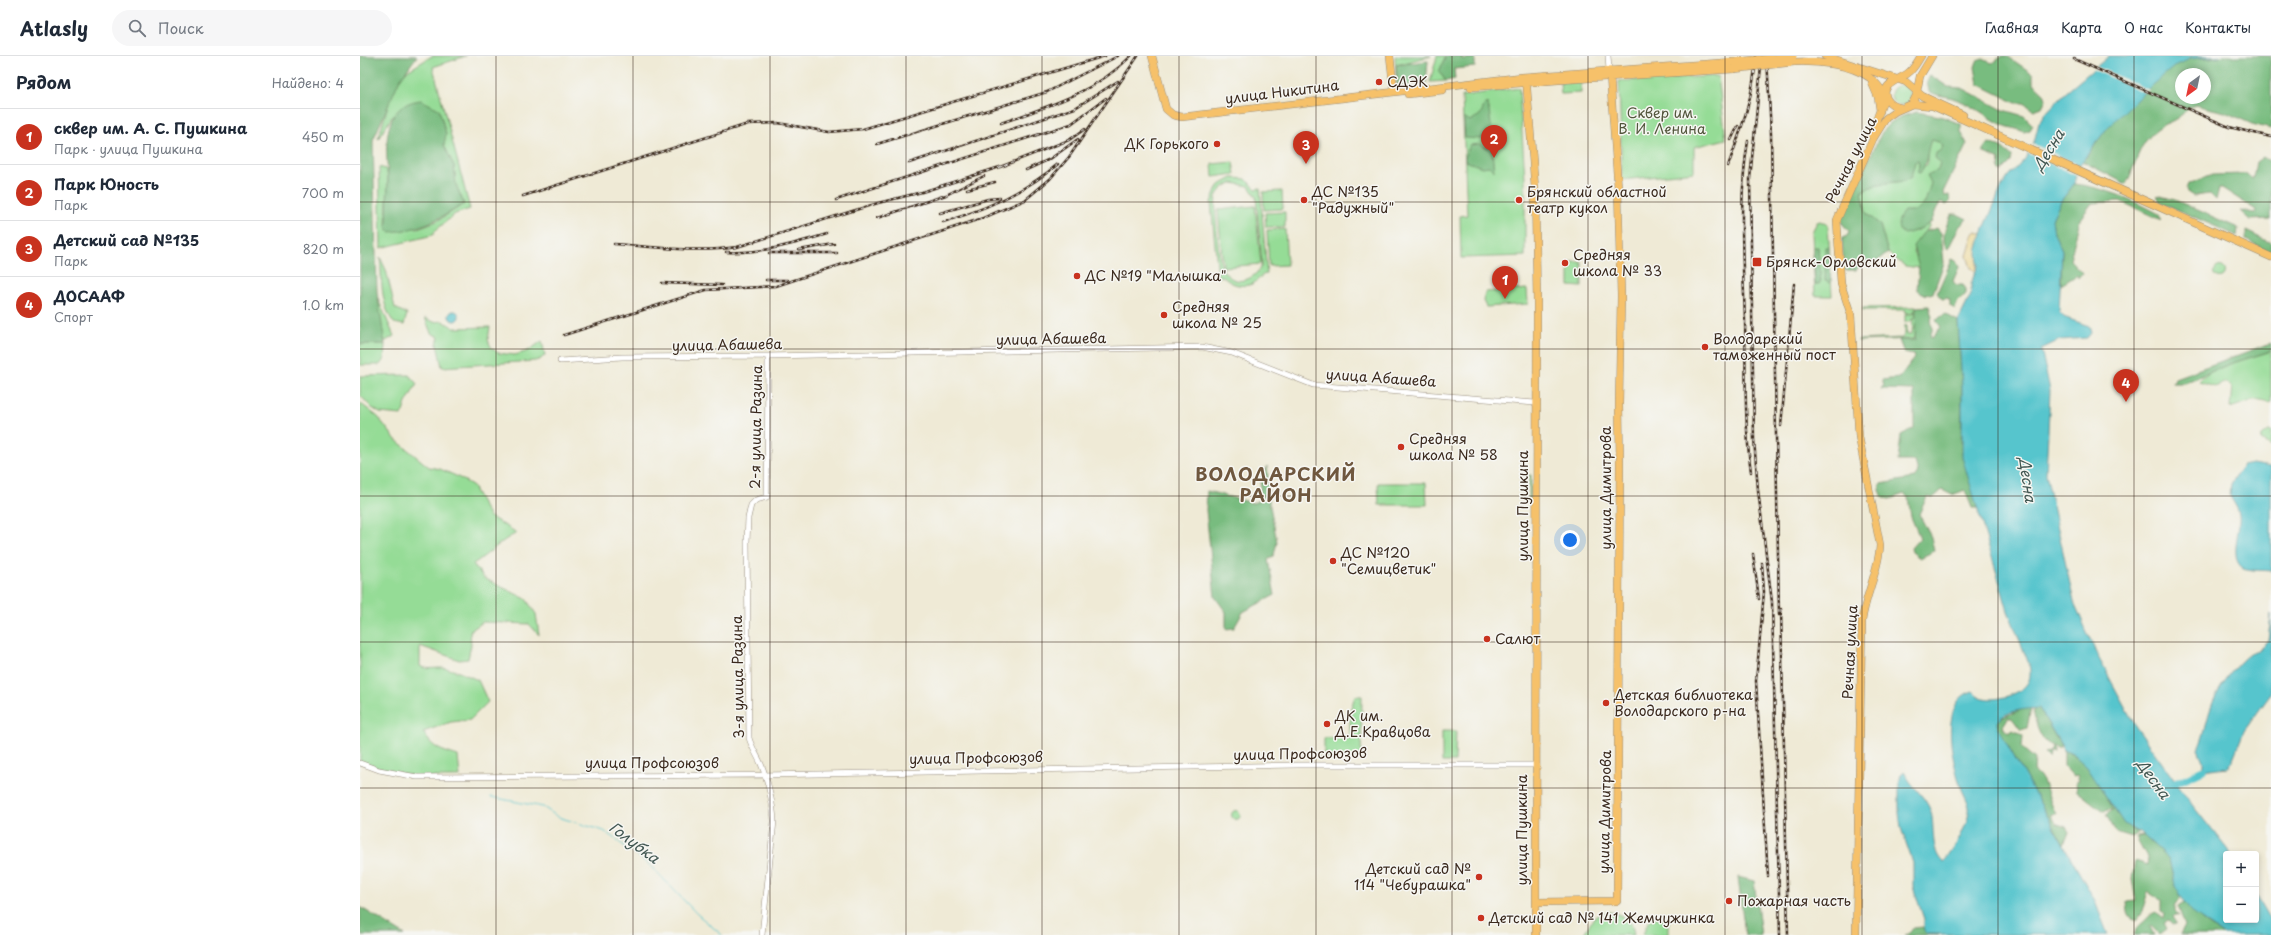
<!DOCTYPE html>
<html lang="ru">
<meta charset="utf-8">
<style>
:root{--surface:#fff;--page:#f6f6f7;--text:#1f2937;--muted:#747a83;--line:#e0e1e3;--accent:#c8321e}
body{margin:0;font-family:"Playpen Sans",sans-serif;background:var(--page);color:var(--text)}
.controls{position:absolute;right:12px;bottom:12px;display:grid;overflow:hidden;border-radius:4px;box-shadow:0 2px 6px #0003}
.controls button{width:36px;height:36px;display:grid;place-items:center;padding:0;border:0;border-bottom:1px solid var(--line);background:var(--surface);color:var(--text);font:20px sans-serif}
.compass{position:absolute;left:1815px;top:12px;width:36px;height:36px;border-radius:50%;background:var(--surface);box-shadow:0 2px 6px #0003;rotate:213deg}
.you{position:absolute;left:1210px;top:484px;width:14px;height:14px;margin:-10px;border:3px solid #fff;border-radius:50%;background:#1a73e8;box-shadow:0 0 0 6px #1a73e833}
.badge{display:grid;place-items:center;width:26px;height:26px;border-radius:50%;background:var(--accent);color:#fff;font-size:13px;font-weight:700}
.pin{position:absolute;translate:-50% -33px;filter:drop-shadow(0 1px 2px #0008)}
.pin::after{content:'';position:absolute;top:21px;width:14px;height:12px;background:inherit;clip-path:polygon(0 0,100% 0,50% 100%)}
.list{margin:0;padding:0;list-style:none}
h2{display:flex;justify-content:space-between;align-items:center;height:52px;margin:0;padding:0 16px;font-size:17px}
h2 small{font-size:13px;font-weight:400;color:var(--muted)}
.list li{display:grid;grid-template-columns:26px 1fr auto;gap:12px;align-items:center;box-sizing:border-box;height:56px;padding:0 16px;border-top:1px solid var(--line)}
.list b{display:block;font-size:15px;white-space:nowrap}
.list p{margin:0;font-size:13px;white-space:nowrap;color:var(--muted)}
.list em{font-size:13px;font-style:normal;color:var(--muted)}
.icon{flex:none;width:22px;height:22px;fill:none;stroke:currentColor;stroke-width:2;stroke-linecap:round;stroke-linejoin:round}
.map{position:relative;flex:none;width:1911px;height:879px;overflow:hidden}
header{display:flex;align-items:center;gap:24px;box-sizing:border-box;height:56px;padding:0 20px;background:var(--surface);border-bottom:1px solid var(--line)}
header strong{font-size:19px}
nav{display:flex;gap:22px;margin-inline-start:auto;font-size:14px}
.search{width:280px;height:36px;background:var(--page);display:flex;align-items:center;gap:10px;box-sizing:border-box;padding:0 14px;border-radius:22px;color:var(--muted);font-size:15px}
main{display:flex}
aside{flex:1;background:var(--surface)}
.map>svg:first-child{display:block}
</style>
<header>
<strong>Atlasly</strong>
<div class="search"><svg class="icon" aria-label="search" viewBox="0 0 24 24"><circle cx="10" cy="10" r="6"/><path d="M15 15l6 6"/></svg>Поиск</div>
<nav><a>Главная</a><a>Карта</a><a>О нас</a><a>Контакты</a></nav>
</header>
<main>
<aside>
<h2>Рядом<small>Найдено: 4</small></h2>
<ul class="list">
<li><span class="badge">1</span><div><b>сквер им. А. С. Пушкина</b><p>Парк · улица Пушкина</p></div><em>450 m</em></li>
<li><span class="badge">2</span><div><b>Парк Юность</b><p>Парк</p></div><em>700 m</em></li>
<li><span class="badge">3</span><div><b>Детский сад №135</b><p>Парк</p></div><em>820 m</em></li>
<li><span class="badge">4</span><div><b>ДОСААФ</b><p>Спорт</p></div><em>1.0 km</em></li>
</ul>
</aside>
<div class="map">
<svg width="1911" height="879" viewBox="0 0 1911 879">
<rect width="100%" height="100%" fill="#f6f6f2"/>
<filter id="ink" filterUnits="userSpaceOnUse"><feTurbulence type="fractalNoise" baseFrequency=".025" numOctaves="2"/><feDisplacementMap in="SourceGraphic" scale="8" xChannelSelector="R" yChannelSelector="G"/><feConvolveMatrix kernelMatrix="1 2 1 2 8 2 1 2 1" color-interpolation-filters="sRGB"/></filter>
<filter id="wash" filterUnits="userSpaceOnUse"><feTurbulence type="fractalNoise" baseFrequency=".012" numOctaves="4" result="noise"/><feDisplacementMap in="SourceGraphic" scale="16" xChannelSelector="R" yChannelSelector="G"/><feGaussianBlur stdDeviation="0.9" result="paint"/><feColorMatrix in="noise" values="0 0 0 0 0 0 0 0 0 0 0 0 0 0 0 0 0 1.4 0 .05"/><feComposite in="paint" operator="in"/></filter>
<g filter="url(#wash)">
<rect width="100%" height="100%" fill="#efead6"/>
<path fill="#95dc96" stroke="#68835a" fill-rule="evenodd" d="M72 0H106L73 11 110 153 95 158 75 175 73 179 21 192 19 111 26 113 28 121 26 171 58 172 77 165 104 148 96 129 94 110 84 89 85 78 82 63 32 61 18 83 36 22Z
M1035 0H1071L1036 9 1038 30 1036 28Z
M1077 0H1086L1079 16 1086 25 1070 26Z
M1358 20 1366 83 1334 91V116L1262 124 1259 25Z
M1221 26V37L1201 38 1200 27Z
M1531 39a10 10 0 1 1 20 0a10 10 0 1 1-20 0Z
M1159 32 1165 122V200L1101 202 1100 160 1107 159 1102 40Z
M1571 84 1579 86 1583 90C1579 99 1583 111 1574 117 1570 131 1568 154 1551 156L1553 176 1570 166C1569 176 1557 182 1553 196L1558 204 1559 212 1545 210 1528 197 1520 169 1506 157 1502 135 1518 128 1544 125 1555 106 1558 105 1559 110 1567 109V94Z
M873 106 875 118 853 121 852 108Z
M872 122 886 123 896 133 900 132 907 218C900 218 898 226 892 228 882 232 869 228 863 220L858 221 851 146 858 130ZM872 127 889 130 896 141 902 208C895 226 872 232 862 212 859 206 854 147 856 141 859 134 865 129 872 127Z
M922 135 923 153 904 154 903 136Z
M895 150 901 208 863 211 858 154Z
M925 156V171H906L905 157Z
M1460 165 1468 169 1472 240H1455L1452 176 1457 166Z
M925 173 927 209 909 210 907 174Z
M20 201 26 214 35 252 47 258 44 269 34 267C20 248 22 223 20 201Z
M1209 206H1222V231L1209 230Z
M1854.5 216a5.5 5.5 0 1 1 11 0a5.5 5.5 0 1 1-11 0Z
M1167 233 1168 248 1126 251 1123 245 1125 236Z
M15 236 34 280 26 285 20 286Z
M1556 251 1555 283 1498 285V284L1542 282 1545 278V269L1547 270V278H1552L1553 261 1551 266H1545V258H1554V254L1553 257H1545V254H1503V252Z
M65 262 74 266 83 265 94 272 130 271 128 284 131 291 138 297 155 299 168 295 182 285 185 299 181 303 175 305 82 311 77 288 79 281 71 277Z
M0 288H25L24 305 19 309H0Z
M1911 295V346L1908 347C1895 341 1883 348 1870 352L1872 330 1866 326 1855 331 1839 326C1848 311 1893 301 1911 295Z
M49 319 57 328 46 347 42 359 20 357 12 352 0 339V320Z
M0 347 18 361 36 384 69 411 80 413 96 420 112 429 129 460 157 477C140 485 129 498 113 508L124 522 166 543 176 558 179 579 169 568 123 566 110 575 111 589 108 603 99 604 60 590V610C68 614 73 612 82 612 94 613 106 619 118 624L128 646 110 664 91 666 63 676C73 693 80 694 98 700L100 721H57L0 707Z
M1910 374 1911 375V391L1901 385 1902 380Z
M1169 419H1171V449H1169Z
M1018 427H1066L1067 449H1019Z
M995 640H1002L1001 701 960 702 964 696V682H990V655Z
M1082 675H1096L1095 706H1082Z
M871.5 759a4.5 4.5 0 1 1 9 0a4.5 4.5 0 1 1-9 0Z
M1249 856C1263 858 1273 865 1274 879H1223L1234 861Z
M1302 861 1303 865H1309V879H1283C1287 867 1289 861 1302 861Z"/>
<path fill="#78bc7f" stroke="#5a734e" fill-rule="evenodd" d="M0 0H57L39 25 13 84 17 237 25 288H0Z
M1086 0H1103L1101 3 1115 2V11L1094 13 1095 23 1086 25 1079 16Z
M1642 0H1647L1673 18V27L1684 37 1686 43 1682 51 1674 54 1664 47H1656L1618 28 1615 11 1617 5 1623 3 1632 7Z
M1860 0H1911V73L1892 68 1865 56 1835 49C1827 52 1822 60 1814 64 1799 71 1786 80 1779 97 1774 107 1772 118 1766 128L1722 105C1733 96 1738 82 1748 71 1762 55 1806 12 1824 4 1836 0 1848 4 1860 0ZM1821 18H1845V42H1821Z
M1068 5 1066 27 1038 30 1036 9Z
M1570 19 1588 31 1602 32 1643 54 1664 60 1673 69 1670 74 1664 76C1657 72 1648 72 1641 68 1625 60 1614 49 1595 43 1586 39 1578 41 1569 35L1567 26Z
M61 44 79 53 86 78 84 89 94 110 96 129 104 148C80 163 59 174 30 176L26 171 27 165C27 150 28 136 28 121 26 92 21 48 61 44Z
M1128 47 1132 76 1121 83 1105 82 1104 61 1110 65 1120 59 1125 48Z
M1557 56 1580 60 1601 68V76L1607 88 1583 136 1584 140 1589 139 1590 146 1586 149 1582 146C1575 151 1575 159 1571 166 1567 171 1551 177 1544 178L1539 174C1537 167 1539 161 1544 155H1557L1565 147 1571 127 1567 119 1578 114 1580 106 1575 102 1576 97 1581 94 1583 90 1579 86 1571 84C1566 96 1568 107 1560 117L1557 116 1559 110 1558 105 1555 106 1551 121 1544 125 1518 128 1502 135 1506 157 1520 169 1528 197 1516 206 1503 207 1496 214H1484L1482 183 1487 180 1489 175 1479 164 1522 76C1531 63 1541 60 1557 56Z
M1629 87 1641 91 1652 100 1651 106 1641 116 1639 113 1640 104 1622 96Z
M1120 88 1132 94 1134 115 1129 110 1122 111 1105 105V102L1110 89Z
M1903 101 1911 106V163L1890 164 1880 155 1895 157 1896 154 1862 132H1859L1856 144 1850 138 1833 140 1827 136 1826 133 1828 128 1852 119 1885 118 1893 123 1896 106Z
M1714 128C1743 131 1774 144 1799 158L1801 164 1760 145 1732 147 1720 163 1710 204 1722 217 1718 222 1717 219 1701 229 1702 195 1694 177 1692 163 1701 145Z
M1797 139 1815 144 1878 172 1877 180 1800 146Z
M1592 158H1597L1607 163 1599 171 1588 193C1579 186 1587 166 1592 158Z
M1577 172 1581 177 1584 207 1573 237 1565 239 1557 233 1559 212 1553 190 1564 176Z
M1886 175 1911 187V196L1886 184Z
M1453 191H1458L1461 225 1459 228H1455Z
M1465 191H1469L1471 227 1465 225Z
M1592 203 1596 205 1599 211 1593 225 1596 229H1603L1606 233V238L1598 245 1595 253 1590 250V245L1588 242 1582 243 1577 237Z
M1569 250 1572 261 1570 266 1573 272 1570 280 1572 282 1581 271 1576 264 1585 258 1598 265 1602 330 1601 395 1618 452H1612L1605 434 1592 439 1582 434 1573 442 1567 441 1559 458 1571 481 1574 495 1560 502 1552 496 1551 492 1560 482 1551 461 1548 441 1544 438 1530 443 1523 442 1520 434V428L1554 422 1558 416 1555 405H1538L1541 379 1554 372V334L1521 333 1524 329 1522 324 1539 322 1554 302 1553 299 1544 297 1539 284H1555L1556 251Z
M1911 287V295L1870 308 1824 327H1813L1815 322Z
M907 410 909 445 917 486 914 499 908 504 915 539 883 556 874 572 866 573V556L855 541 846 454 847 435 893 447 898 445 902 420Z
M1665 652H1671L1667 672 1661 674 1652 662H1648L1643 670 1645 674 1649 677 1653 674 1663 680 1662 692 1675 703 1674 715C1686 721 1688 745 1696 757L1690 759 1695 767 1706 771 1709 776 1704 789 1638 672 1637 666 1639 663Z
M1673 652H1679L1701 690 1698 692 1693 690 1694 696H1690L1689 702 1684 697 1690 696 1692 690C1681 686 1674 664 1673 652Z
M1704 694C1712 699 1720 702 1726 710 1744 731 1753 763 1778 777L1772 781 1756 776 1746 759 1754 753 1743 755 1717 735 1716 726 1719 725 1717 719 1713 720 1704 710Z
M1784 780 1809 803 1814 826 1821 841 1815 850V856L1819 860 1814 859 1812 861 1816 867 1813 869 1808 865 1804 867 1807 873 1800 878 1791 869 1790 871 1794 879H1773L1779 869C1786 866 1789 858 1796 856L1804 862 1805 857 1802 855V844L1788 835 1782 856 1776 864C1767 860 1768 855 1767 846L1776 845 1772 823 1775 805 1788 809 1787 801 1776 781Z
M1378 821 1394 825 1401 879H1385Z
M1824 846 1844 866 1864 879H1820L1825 870 1818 850Z
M0 851 45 879H0Z
M1563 871 1567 878 1578 879H1545L1554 872Z"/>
<path fill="#eeda9e" stroke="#94825e" d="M1616 176 1622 178 1619 189 1616 216 1611 212 1607 200 1614 177Z"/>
<path fill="#57c5cd" stroke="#497876" d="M1749 0H1860L1830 3 1815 10 1792 29 1748 71 1718 111 1714 128 1701 145 1692 163 1694 177 1702 195 1699 255 1706 262 1729 270 1731 277 1727 282 1700 284 1681 293 1690 334 1686 418 1714 546 1737 599 1776 671 1833 750 1871 798H1866V864H1896V838L1911 864V879H1864L1834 858 1824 846 1814 826 1809 803 1784 780 1764 768 1727 711 1714 699 1704 694 1679 652C1666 653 1645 654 1637 666L1638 672 1734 843 1748 879 1567 878 1564 875V863L1553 831V807L1541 772 1539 756V728L1541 718 1544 715C1550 730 1566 740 1571 756 1575 771 1570 795 1583 806 1593 798 1611 763 1609 751 1608 744 1603 737 1601 731 1592 706 1578 644 1613 635 1615 637 1618 640 1621 641 1634 647 1664 638 1669 624 1671 619 1670 613 1669 608L1648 555 1602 401V330L1598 265 1611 239V227L1618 210 1617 196 1622 178 1641 132 1649 120 1665 103 1674 86 1679 67 1685 58 1703 39Z
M89 260a5 5 0 1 1 10 0a5 5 0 1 1-10 0Z
M1892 408 1911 411V515C1903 514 1894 515 1886 513 1867 508 1881 472 1879 459 1878 452 1873 446 1870 440L1871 428 1882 410Z
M1911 558V638L1884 675 1872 705 1867 711 1843 714V705L1838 693C1845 679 1846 664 1852 649 1857 634 1883 595 1899 594L1908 584Z"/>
<path fill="#efead6" d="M1735 10 1789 34 1786 37 1732 13Z
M1671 87 1721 110 1717 120 1667 97Z"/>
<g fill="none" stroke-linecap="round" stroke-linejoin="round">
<path stroke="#57c5cd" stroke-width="1" d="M131 741 183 751 198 761 244 775 289 808 337 858 362 879"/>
<path stroke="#57c5cd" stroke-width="7" d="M1809 730 1843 714"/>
</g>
</g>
<g filter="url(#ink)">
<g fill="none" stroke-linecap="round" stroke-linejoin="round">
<defs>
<path id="minor" d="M1248 0 1249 14
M200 305 262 301 408 300 842 291 872 297 953 329 1175 347
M0 707 19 714 57 721 403 719 938 709H1175
M402 879 414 765C413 748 408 724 401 708 397 699 392 692 389 682L387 486 388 462 391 449 396 444 407 441 408 300"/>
<path id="major" d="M792 0 806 53 813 59 822 61 1162 21 1374 6
M1030 0 1034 35
M1465 0 1546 26 1562 40 1603 59
M1434 6C1457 5 1491 8 1510 22 1516 26 1521 33 1525 39
M1166 21 1175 132 1177 247 1176 879
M1512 27 1518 41 1520 55
M1111 31 1198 24 1374 13
M1048 38 1083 34
M1552 48 1556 40 1560 20 1572 0
M1542 52C1536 51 1530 48 1527 43 1519 28 1540 24 1548 17 1554 13 1557 6 1561 0
M1511 79 1525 40
M1176 846 1257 845 1260 408 1259 348 1261 240 1258 132 1250 20
M1496 879 1502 565C1505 539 1519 515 1520 489L1499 381 1491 259 1481 228 1477 164 1513 83 1526 62 1536 55 1552 48 1573 50 1911 201"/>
</defs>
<use href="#minor" stroke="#958a7a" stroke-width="6"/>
<use href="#major" stroke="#958a7a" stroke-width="8"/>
<use href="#minor" stroke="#fff" stroke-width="5"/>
<use href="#major" stroke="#f6c16b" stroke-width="7"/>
<defs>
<path id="rail" d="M1402 0 1390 123 1394 383 1398 434 1412 546 1420 879
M1407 1 1411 78 1419 559
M1714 3 1869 71 1911 81
M641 67C687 51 736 36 771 0
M1371 84 1378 70
M1388 85C1378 143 1383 205 1385 264 1386 315 1384 366 1391 416
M517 88 687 36 758 0
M549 107 715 52 758 25
M1368 110C1381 74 1394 39 1396 0
M640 111 709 84 725 73
M666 114 690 103 718 83
M607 133 635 126
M163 140 388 68 418 67 469 76 503 73 745 0
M476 144 711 68 746 42
M580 157 628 143 640 142
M517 162 586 139 624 120
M583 166C624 154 665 136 698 108
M254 188C295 191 337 197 377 191L518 147 562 136 646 109
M439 194 474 188
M366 196C401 198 434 188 467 178
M409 197H477
M406 224H427
M302 227 362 229
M204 279 346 234 416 230 623 162 665 144 690 123 709 101 778 0
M1421 370 1434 228
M1393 498 1399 543
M1402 507 1404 536 1396 625 1408 820
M1421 553 1428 879"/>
</defs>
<use href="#rail" stroke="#3b2a1e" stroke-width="2.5"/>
<use href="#rail" stroke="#f6f6f2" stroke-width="1" stroke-dasharray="3" stroke-linecap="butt"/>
<defs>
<path id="major-bridge" d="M1374 6 1433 0
M1374 13 1434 6"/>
</defs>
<use href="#major-bridge" stroke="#958a7a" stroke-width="8" stroke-linecap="butt"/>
<use href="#major-bridge" stroke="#f6c16b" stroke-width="7"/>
</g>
</g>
<path fill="none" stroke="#3b2a1e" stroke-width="1" stroke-opacity="0.55" d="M136 0V879M273 0V879M410 0V879M546 0V879M682 0V879M819 0V879M956 0V879M1092 0V879M1228 0V879M1365 0V879M1502 0V879M1638 0V879M1774 0V879M0 146H1911M0 293H1911M0 440H1911M0 586H1911M0 732H1911"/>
<g fill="#c8321e" stroke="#f6f6f2" stroke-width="1.5">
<circle cx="1019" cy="26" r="4"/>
<circle cx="857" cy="88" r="4"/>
<circle cx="944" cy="144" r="4"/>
<circle cx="1159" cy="144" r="4"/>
<rect x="1392" y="201" width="10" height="10" rx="2"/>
<circle cx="1205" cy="207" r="4"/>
<circle cx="717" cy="220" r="4"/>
<circle cx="804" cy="259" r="4"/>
<circle cx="1345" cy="291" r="4"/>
<circle cx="1041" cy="391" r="4"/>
<circle cx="973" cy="505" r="4"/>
<circle cx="1127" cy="583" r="4"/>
<circle cx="1246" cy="647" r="4"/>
<circle cx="967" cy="668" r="4"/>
<circle cx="1119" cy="821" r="4"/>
<circle cx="1369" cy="845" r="4"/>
<circle cx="1121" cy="862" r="4"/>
</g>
<g text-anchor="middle" stroke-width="3" stroke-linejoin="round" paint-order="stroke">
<g font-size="14" fill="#3b2a1e" stroke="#f6f6f2" text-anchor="start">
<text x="1027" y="31">СДЭК</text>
<text x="849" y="93" text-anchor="end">ДК Горького</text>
<text x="952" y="141">ДС №135<tspan x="952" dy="16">"Радужный"</tspan></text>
<text x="1167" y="141">Брянский областной<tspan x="1167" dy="16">театр кукол</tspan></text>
<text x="1213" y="204">Средняя<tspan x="1213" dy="16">школа № 33</tspan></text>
<text x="1406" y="211">Брянск-Орловский</text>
<text x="725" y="225">ДС №19 "Малышка"</text>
<text x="812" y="256">Средняя<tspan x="812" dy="16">школа № 25</tspan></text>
<text x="1353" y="288">Володарский<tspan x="1353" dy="16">таможенный пост</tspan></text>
<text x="1049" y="388">Средняя<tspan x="1049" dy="16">школа № 58</tspan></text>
<text x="981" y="502">ДС №120<tspan x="981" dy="16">"Семицветик"</tspan></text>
<text x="1135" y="588">Салют</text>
<text x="1254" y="644">Детская библиотека<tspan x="1254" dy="16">Володарского р-на</tspan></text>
<text x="975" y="665">ДК им.<tspan x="975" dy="16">Д.Е.Кравцова</tspan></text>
<text x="1111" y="818" text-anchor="end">Детский сад №<tspan x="1111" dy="16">114 "Чебурашка"</tspan></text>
<text x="1377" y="850">Пожарная часть</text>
<text x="1129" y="867">Детский сад № 141 Жемчужинка</text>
</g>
<g font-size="14" fill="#3b2a1e" stroke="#f6f6f2">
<text transform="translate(922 36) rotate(-7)" y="5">улица Никитина</text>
<text transform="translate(1491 104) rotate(-63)" y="5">Речная улица</text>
<text transform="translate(691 283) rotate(-1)" y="5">улица Абашева</text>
<text transform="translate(367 289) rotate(-1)" y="5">улица Абашева</text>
<text transform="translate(1021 322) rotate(4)" y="5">улица Абашева</text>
<text transform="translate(396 371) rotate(-89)" y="5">2-я улица Разина</text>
<text transform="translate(1246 432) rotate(-90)" y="5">улица Димитрова</text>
<text transform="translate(1163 450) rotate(-90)" y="5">улица Пушкина</text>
<text transform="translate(1490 596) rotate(-87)" y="5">Речная улица</text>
<text transform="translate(378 621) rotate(-91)" y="5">3-я улица Разина</text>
<text transform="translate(940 698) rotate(-1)" y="5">улица Профсоюзов</text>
<text transform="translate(616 702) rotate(-1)" y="5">улица Профсоюзов</text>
<text x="292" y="712">улица Профсоюзов</text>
<text transform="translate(1245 756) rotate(-89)" y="5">улица Димитрова</text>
<text transform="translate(1162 774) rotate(-90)" y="5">улица Пушкина</text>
</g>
<g font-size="14" fill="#52563c" stroke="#f6f6f2">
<text x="1302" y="62">Сквер им.<tspan x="1302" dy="16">В. И. Ленина</tspan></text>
</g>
<g font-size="15" font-style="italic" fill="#435853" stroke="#f6f6f2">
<text transform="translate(1689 94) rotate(-58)" y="5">Десна</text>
<text transform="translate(1667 424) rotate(82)" y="5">Десна</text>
<text transform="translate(1793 723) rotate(54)" y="5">Десна</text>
<text transform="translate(274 787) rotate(37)" y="5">Голубка</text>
</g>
<g font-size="18" font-weight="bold" letter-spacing="1" fill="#6f573e" stroke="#f6f6f2">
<text x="916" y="425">ВОЛОДАРСКИЙ<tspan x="916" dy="21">РАЙОН</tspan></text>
</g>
</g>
</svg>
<div class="controls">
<button>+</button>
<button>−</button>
</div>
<svg class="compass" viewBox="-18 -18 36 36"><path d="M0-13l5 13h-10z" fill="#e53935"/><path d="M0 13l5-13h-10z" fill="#747a83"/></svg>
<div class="you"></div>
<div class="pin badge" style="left:1145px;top:243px">1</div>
<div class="pin badge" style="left:1134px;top:102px">2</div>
<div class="pin badge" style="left:946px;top:108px">3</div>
<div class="pin badge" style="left:1766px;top:346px">4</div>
</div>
</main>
